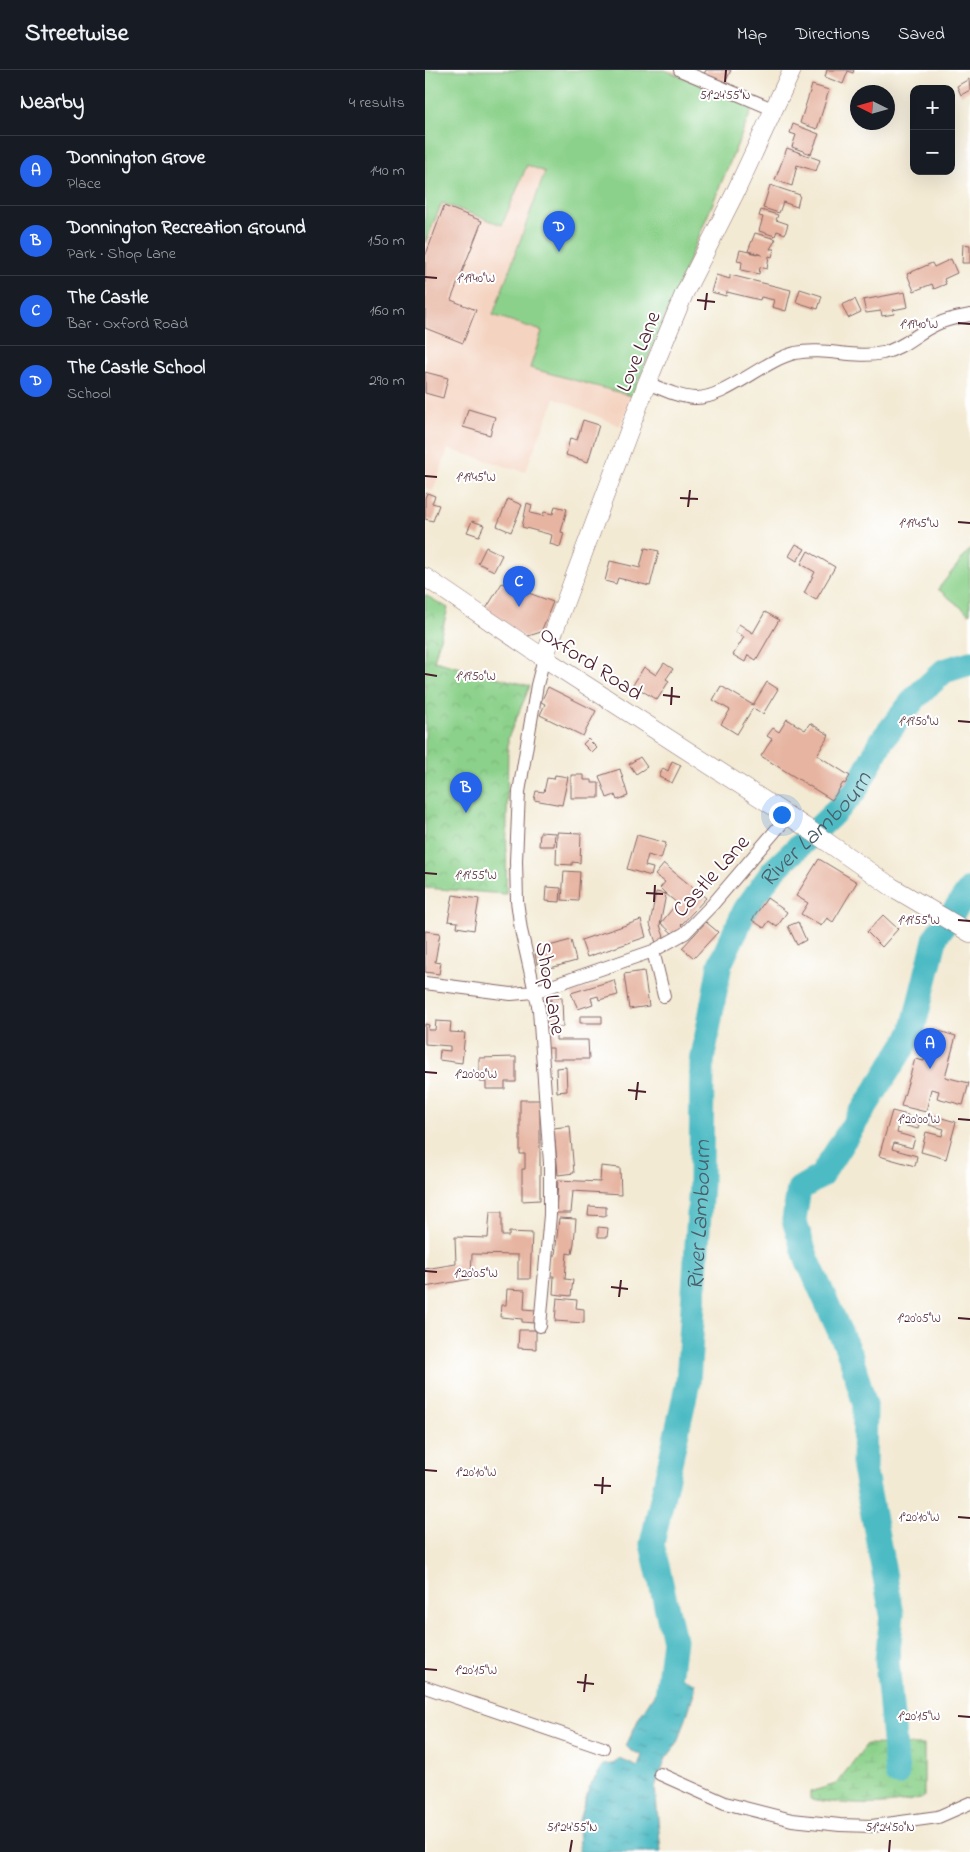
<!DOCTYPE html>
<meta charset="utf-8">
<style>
:root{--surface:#171b24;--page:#20242c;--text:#f1f3f6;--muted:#9ea1a6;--line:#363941;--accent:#2563eb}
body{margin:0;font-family:"Indie Flower",sans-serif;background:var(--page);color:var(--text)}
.controls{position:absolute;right:15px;top:15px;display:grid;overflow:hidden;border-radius:10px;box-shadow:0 5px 20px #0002}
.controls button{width:45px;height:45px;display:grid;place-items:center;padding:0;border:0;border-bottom:1px solid var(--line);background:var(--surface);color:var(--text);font:25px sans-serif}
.compass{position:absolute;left:425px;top:15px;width:45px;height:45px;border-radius:50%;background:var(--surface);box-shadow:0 5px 20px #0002;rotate:275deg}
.you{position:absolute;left:356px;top:744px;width:18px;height:18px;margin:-12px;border:4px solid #fff;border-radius:50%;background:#1a73e8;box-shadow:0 0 0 8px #1a73e833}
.badge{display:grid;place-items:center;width:32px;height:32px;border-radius:50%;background:var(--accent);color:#fff;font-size:16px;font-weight:700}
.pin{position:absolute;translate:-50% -41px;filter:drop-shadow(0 1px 2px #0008)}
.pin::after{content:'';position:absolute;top:26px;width:18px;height:15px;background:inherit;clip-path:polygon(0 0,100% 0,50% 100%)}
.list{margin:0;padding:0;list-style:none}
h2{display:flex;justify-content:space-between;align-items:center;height:65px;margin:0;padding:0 20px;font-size:21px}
h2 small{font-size:16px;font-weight:400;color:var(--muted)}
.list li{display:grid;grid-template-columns:32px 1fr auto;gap:15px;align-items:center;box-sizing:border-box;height:70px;padding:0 20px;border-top:1px solid var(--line)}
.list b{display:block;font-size:19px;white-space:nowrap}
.list p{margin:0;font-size:16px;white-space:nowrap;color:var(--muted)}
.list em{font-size:16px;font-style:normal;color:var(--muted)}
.map{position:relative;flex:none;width:545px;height:1782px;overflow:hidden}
header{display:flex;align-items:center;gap:30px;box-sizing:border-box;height:70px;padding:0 25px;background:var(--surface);border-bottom:1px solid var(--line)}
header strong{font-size:24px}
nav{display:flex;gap:28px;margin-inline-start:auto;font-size:18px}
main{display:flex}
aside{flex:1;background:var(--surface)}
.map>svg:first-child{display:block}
</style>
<header>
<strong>Streetwise</strong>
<nav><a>Map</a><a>Directions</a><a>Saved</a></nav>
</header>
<main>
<aside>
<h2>Nearby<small>4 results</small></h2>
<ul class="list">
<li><span class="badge">A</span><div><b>Donnington Grove</b><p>Place</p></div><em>140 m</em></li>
<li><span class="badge">B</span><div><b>Donnington Recreation Ground</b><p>Park · Shop Lane</p></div><em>150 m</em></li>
<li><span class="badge">C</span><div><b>The Castle</b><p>Bar · Oxford Road</p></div><em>160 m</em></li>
<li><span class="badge">D</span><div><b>The Castle School</b><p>School</p></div><em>290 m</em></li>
</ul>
</aside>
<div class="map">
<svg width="545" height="1782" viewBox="0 0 545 1782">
<defs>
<pattern id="wetland-marsh" width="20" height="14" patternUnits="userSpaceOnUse" patternTransform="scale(1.25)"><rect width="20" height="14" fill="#8cd18b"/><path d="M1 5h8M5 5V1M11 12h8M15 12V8" fill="none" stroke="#7ab378"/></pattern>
<pattern id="park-crowns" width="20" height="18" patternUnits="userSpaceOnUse" patternTransform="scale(1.25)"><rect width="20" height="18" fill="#8cd18b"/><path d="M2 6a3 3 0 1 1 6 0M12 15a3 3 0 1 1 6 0" fill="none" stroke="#7ab378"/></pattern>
<pattern id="water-ripples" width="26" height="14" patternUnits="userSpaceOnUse" patternTransform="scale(1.25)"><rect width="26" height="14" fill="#4dbbc4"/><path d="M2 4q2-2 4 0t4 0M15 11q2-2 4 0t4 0" fill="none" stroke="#42979f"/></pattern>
</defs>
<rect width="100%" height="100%" fill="#fff"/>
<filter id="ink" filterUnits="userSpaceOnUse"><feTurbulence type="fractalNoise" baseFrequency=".02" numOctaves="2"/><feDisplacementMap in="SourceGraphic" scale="10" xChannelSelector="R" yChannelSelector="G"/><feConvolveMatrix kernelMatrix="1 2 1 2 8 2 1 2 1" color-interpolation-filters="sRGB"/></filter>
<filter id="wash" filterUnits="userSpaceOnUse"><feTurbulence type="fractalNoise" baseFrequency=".0096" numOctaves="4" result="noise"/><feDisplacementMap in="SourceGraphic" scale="20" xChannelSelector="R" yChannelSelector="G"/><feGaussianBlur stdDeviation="1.12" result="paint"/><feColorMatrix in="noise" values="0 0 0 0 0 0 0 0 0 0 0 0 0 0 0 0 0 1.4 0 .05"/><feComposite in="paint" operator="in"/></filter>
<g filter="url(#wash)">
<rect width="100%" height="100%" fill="#f3ead4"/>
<path fill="#f4d3c0" d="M0 0H247L330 36 195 356 130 328 100 402 23 379 8 421 0 418Z"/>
<path fill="#8cd18b" stroke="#6b785b" d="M0 0H240L328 37 207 326 105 298 117 261 68 245 120 102 102 95 77 155 17 133 0 173Z
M545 479V543L544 544 513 519Z"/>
<path fill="url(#wetland-marsh)" stroke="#6b785b" d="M442 1674 499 1675V1727C462 1738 423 1735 385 1729V1722L411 1714Z"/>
<path fill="url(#park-crowns)" stroke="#6b785b" d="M0 525 23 538 9 591 105 616 83 668 81 824 0 818Z"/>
<path fill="url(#water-ripples)" stroke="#4c6d78" d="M251 1606 270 1613V1620L253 1673 241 1688 230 1717 236 1782H154L153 1753 164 1718 178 1695 188 1694 195 1689 213 1697 217 1685 205 1680 201 1676 214 1648 235 1615Z"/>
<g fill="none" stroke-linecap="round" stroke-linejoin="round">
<g stroke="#4dbbc4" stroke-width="25">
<path id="s1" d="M236 1642 242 1626 249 1570 227 1474 263 1312 276 1114 277 992 295 894 320 840 348 801 404 748 430 721 457 670 490 628 519 601 545 593"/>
<path d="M472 1704 462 1590 467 1544 439 1398 440 1335 426 1287 382 1189 369 1150 374 1119 396 1106 487 963 511 866 545 819"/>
</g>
</g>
<g id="blocks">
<path fill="#e6b4a0" d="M281 0H306L300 13 279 4Z
M402 0H429L428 3 423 1 418 14 400 7Z
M544 9 545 20 536 25 532 16Z
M387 15 404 20 392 59 375 53Z
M368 54 394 64 386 84 367 77 371 65 365 63Z
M362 78 395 90 391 101 372 95 367 116 350 110Z
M345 115 375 125 372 137 358 132 354 143 338 138Z
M19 136 57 151 26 230 51 240 38 273 0 258V187Z
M336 140 353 145 351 150 363 154 360 164 352 161 350 166 334 161 338 147 334 146Z
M330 163 351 169 345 179H349L347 187 344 186 342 199 335 197 334 204 316 200 317 192 312 191 315 180 337 185 323 181Z
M538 174 545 175V193H537Z
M526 189 532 203 519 209 521 214 509 219 507 214 489 221 482 204 507 193 509 197Z
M291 205 305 209V205L366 220 361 241 347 237 349 230 336 227 335 230 302 222 301 226 286 222Z
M375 219 397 226 393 239 371 232Z
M480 222 483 237 468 240 469 244 457 246 456 241 441 243 438 230Z
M430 229 436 242 423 248 417 235Z
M0 302 23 308 18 328 0 323Z
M43 339 70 347 65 365 38 357Z
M158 350 174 355 163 392 141 385 145 368 152 370Z
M2 423 10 426 7 433 14 435 8 451 0 449V428Z
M83 429 97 435 86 462 72 456Z
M102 433 107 435 105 443 118 446 119 442 128 444 130 436 142 439 136 462 139 463 135 477 125 474 127 465 97 457Z
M47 451 59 455 54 466 42 462Z
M371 474 380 479 372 491 364 486Z
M61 477 77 485 69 501 53 493Z
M220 478 234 481 225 516 193 508 191 514 180 511 185 491 215 498Z
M383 481 410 497 391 530 379 523 390 502 376 494Z
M77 513 128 532 116 562 100 567 59 542Z
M340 542 354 550 331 590 323 585 320 592 308 585 319 567 310 562 314 554 328 563Z
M239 593 248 599 241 609 244 611 232 630 208 615 219 597 231 605Z
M342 612 353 619 338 644 328 638 312 664 296 654 305 640 288 630 296 616 328 635Z
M123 617 171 641 158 666 115 645 120 634 116 632Z
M362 649 380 660 385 653 404 665 392 685 425 706 420 714 418 713 407 730 336 686 347 669 342 666 348 658 354 662Z
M163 669 172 678 167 683 158 674Z
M215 687 222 697 211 704 204 694Z
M247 691 256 695 247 713 234 707 238 698 243 701Z
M195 699 203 726 192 730 190 725 182 728 174 706Z
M130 705 143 707 137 735 109 730 111 721 119 722 122 708 129 709Z
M146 705H159V710H167V713H174V728H146Z
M115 762 130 763 129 776H114Z
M132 762 156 763 155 793 147 792V795L131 794Z
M212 765 241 773 236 789 223 785 220 796 228 798 226 806 202 799Z
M394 789 432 812 408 852 402 848 396 856 376 844 383 833 371 826Z
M239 794 281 828 256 855 258 857 255 861 253 859 248 864 236 853 252 833 241 824 235 855 240 870 231 873 225 854 231 822 241 824 235 818 240 812 230 805Z
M139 801 155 802 153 831 137 830Z
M121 817 136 818 135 832 120 831Z
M28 825 54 829 49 860 32 857 33 852 23 851Z
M342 828 362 842 352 857 344 851 339 858 327 850Z
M458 845 473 859 457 877 442 862Z
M216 850 221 867 162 887 156 870Z
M281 852 293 862 269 888 257 878Z
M373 852 381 870 372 875 363 856Z
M0 861 15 863 10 892 16 893 14 904 0 902Z
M146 870 151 891 118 900 116 893 112 894 110 884 126 880 124 876Z
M219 901 224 936 204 939 199 904Z
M189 910 193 925 174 930 173 926 166 928 168 934 153 939 146 923Z
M126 927H137L138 957H131V970H163L164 989H128V978H122L121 931H126Z
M155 946H177V953H155Z
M11 951 26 952 25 962 40 963 37 993 14 990 15 980 25 981V976L0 974V954L4 955 3 960H10Z
M507 959 531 966 520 1007 544 1013 538 1035 512 1028 514 1021 506 1019 501 1042 476 1036 490 989 499 991Z
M91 987V1012H80V1019H61V1012H54V988Z
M141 997 142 1021 132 1022 131 998Z
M95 1030H115V1130L97 1131V1099H100V1084H95Z
M467 1041 483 1045 482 1050 494 1054 493 1059 474 1054 472 1063 490 1068 487 1078 469 1073 467 1079 492 1086 490 1096 454 1086Z
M506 1045 531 1052 521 1089 496 1082 501 1062 517 1066 519 1059 504 1055Z
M145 1056 149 1103 133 1105 129 1058Z
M176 1096 195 1098 196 1124 148 1121 146 1143H131L133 1110 175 1112Z
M164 1136 181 1137V1146L163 1145Z
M65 1142H77V1166H84V1162L107 1163 105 1209H93V1185L47 1184 46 1209 0 1217V1199L31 1194 30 1167 63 1168Z
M134 1148 151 1149 149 1173 147 1184 142 1183 140 1209 148 1210 146 1226 128 1224 129 1206H125L126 1185H130Z
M173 1157 183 1158 182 1167H173Z
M82 1219 100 1220 99 1239 110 1240 109 1253 97 1252V1249L75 1247 76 1235H81Z
M132 1228 152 1230 151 1238 159 1239V1253L130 1251Z
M94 1260H111V1279L93 1278Z"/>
</g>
</g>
<g filter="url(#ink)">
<use href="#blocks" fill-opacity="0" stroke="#856666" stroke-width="1"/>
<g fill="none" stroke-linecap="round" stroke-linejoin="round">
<defs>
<path id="street" d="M255 0 350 40
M222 313C237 319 253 327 270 328 300 329 339 290 370 283 400 277 429 289 458 283 479 278 493 262 512 254 522 249 534 247 545 245
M228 881 239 926
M0 913 86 924 109 922 228 881 260 863 288 834 363 746
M115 1256 125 1145V1093L114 940 96 860 92 831 91 791 94 722 112 615 119 588
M0 1617 178 1678
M235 1704 300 1733 367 1750 415 1755 447 1756 513 1747 545 1733"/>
<path id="secondary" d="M0 507 119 588 379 756 467 817 545 863
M119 588 222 313 259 224 310 123 367 0"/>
</defs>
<use href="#street" stroke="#856666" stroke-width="14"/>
<use href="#secondary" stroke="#856666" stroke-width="19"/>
<use href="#street" stroke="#fff" stroke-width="12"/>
<use href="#secondary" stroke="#fff" stroke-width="18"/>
</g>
</g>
<path fill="none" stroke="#4a1f2b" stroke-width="2" d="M300 12 301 0M0 207 12 208M272 230 290 232M280 240 282 223M533 253 545 254M0 406 12 407M255 428 273 429M263 437 265 420M533 452 545 453M0 604 12 606M238 625 255 627M246 635 247 617M533 651 545 652M0 803 12 804M221 823 238 824M229 832 230 815M533 850 545 851M0 1002 12 1003M203 1020 221 1022M211 1030 213 1012M533 1049 545 1050M0 1201 12 1202M186 1217 203 1219M194 1227 196 1210M533 1248 545 1249M0 1400 12 1401M169 1415 186 1416M177 1424 178 1407M533 1447 545 1448M0 1599 12 1600M152 1612 169 1614M159 1622 161 1604M533 1646 545 1647M145 1782 147 1770M464 1782 465 1770"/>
<g text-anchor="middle" stroke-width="4" stroke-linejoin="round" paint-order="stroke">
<g font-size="22" fill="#4a1f2b" stroke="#fff">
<text transform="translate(212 281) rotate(-68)" y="8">Love Lane</text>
<text transform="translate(167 592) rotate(33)" y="8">Oxford Road</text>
<text transform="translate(285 805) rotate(-48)" y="8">Castle Lane</text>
<text transform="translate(127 918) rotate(80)" y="8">Shop Lane</text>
</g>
<g font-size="24" font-style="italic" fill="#4b5d68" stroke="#fff">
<text dy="8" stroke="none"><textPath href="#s1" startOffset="925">River Lambourn</textPath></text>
<text dy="8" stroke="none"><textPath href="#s1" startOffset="505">River Lambourn</textPath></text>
</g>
</g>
<g font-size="12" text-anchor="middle" fill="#4a1f2b" stroke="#fff" stroke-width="4" stroke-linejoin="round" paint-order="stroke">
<text x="300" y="29">51°24'55"N</text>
<text x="51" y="212">1°19'40"W</text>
<text x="494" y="258">1°19'40"W</text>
<text x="51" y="411">1°19'45"W</text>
<text x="494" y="457">1°19'45"W</text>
<text x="51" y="610">1°19'50"W</text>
<text x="494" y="655">1°19'50"W</text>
<text x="51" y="809">1°19'55"W</text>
<text x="494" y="854">1°19'55"W</text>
<text x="51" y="1008">1°20'00"W</text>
<text x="494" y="1053">1°20'00"W</text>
<text x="51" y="1207">1°20'05"W</text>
<text x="494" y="1252">1°20'05"W</text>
<text x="51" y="1406">1°20'10"W</text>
<text x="494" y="1451">1°20'10"W</text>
<text x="51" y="1604">1°20'15"W</text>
<text x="494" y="1650">1°20'15"W</text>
<text x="147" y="1761">51°24'55"N</text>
<text x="465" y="1761">51°24'50"N</text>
</g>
</svg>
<div class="controls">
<button>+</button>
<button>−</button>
</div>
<svg class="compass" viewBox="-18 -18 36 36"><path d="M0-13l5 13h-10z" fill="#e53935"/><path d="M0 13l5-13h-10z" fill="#9ea1a6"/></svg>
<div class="you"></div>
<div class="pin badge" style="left:505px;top:999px">A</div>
<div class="pin badge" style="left:41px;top:743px">B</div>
<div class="pin badge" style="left:94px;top:537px">C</div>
<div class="pin badge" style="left:134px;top:182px">D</div>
</div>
</main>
